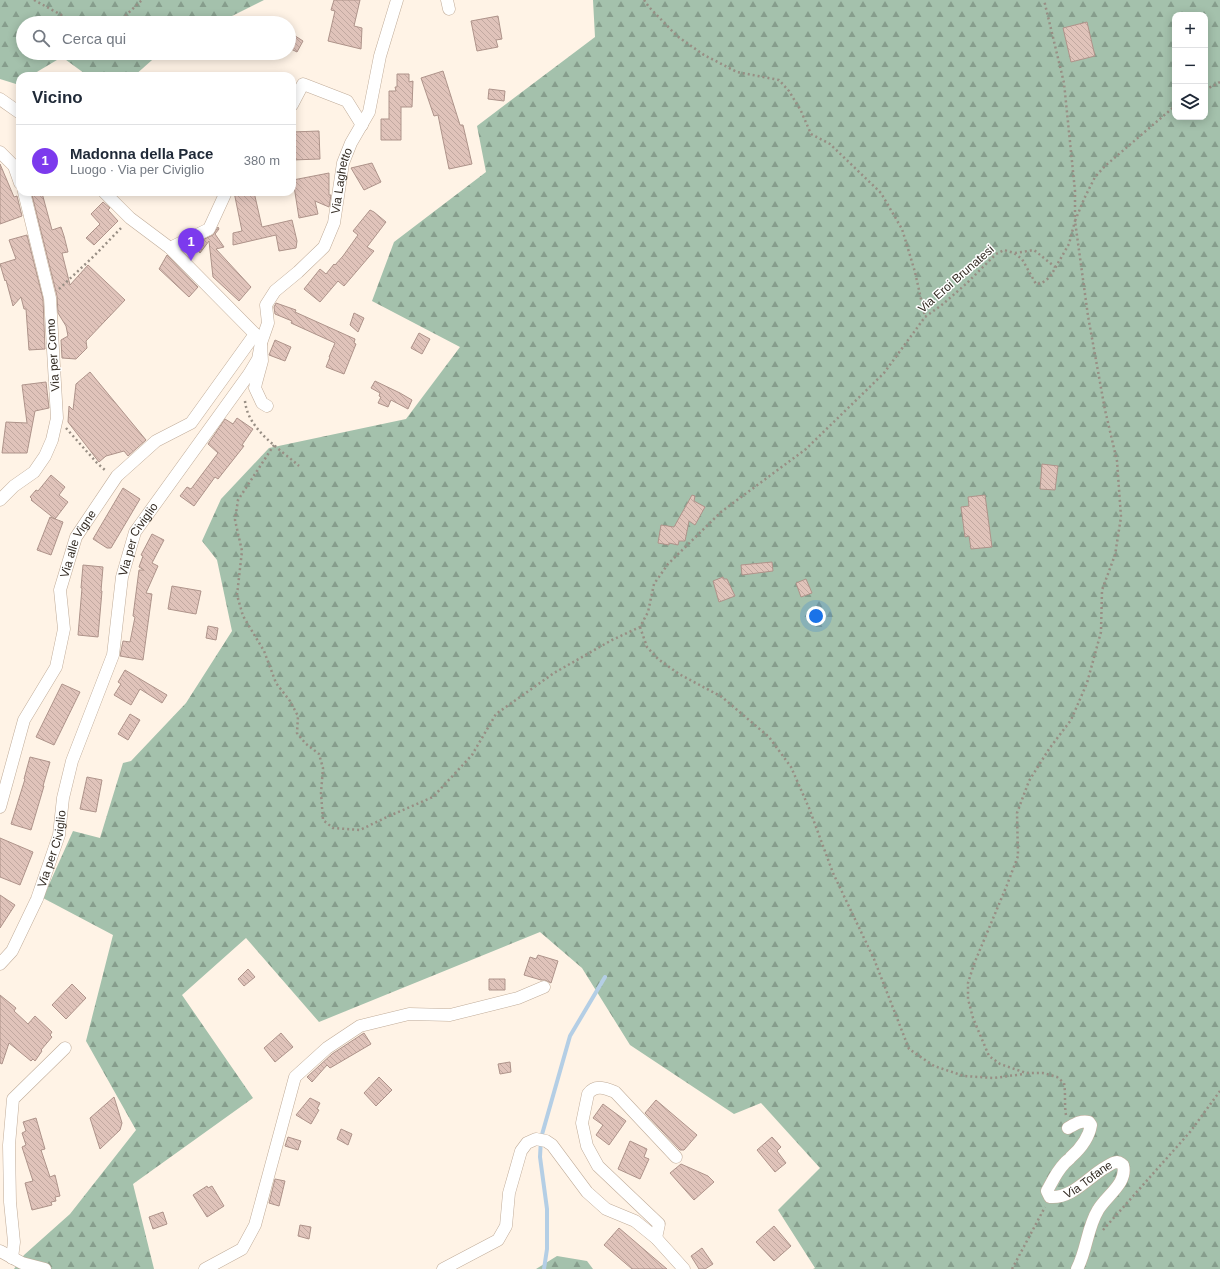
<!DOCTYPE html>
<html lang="it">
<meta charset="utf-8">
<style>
:root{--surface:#fff;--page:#f6f6f7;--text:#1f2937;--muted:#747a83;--line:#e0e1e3;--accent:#7c3aed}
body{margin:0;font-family:Helvetica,sans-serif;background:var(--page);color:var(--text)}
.controls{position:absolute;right:12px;top:12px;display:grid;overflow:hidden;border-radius:8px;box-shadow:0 2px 10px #0003}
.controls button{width:36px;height:36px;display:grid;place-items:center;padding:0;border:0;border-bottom:1px solid var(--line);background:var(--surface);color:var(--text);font:20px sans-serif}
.you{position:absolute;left:816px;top:616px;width:14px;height:14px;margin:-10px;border:3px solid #fff;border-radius:50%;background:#1a73e8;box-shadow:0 0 0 6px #1a73e833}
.badge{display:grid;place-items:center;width:26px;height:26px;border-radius:50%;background:var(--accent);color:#fff;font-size:13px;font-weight:700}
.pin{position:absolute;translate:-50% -33px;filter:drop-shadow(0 1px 2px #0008)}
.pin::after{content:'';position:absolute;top:21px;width:14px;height:12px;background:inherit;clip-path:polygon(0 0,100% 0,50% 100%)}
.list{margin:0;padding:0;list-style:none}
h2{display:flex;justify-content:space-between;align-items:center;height:52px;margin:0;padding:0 16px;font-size:17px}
h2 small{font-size:13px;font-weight:400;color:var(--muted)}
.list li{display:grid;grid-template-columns:26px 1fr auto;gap:12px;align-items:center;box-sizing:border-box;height:72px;padding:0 16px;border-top:1px solid var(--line)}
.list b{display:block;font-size:15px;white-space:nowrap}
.list p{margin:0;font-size:13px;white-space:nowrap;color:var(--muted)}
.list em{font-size:13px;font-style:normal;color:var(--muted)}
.icon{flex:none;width:22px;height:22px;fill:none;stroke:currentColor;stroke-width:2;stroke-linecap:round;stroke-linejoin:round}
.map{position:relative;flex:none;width:1220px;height:1269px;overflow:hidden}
.search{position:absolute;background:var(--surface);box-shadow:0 2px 10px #0003;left:16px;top:16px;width:280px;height:44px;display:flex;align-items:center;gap:10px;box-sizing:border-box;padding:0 14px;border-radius:22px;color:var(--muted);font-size:15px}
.panel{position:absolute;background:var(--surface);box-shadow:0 2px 10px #0003;left:16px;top:72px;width:280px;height:124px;border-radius:12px}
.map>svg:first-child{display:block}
</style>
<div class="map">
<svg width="1220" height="1269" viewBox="0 0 1220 1269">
<defs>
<pattern id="forest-firs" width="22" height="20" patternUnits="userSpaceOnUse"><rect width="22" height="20" fill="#a4c1ac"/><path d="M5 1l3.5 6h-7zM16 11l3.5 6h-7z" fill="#869d8c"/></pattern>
<pattern id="building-back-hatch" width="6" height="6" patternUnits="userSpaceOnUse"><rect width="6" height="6" fill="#e0c3ba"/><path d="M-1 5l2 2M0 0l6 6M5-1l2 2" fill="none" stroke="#c1a8a0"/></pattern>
</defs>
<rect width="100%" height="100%" fill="#fff3e6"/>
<path fill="url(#forest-firs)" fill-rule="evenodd" d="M0 0H264L218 23H23V53H160L134 76H88L62 57 30 76H20V82L16 84 0 79Z
M593 0H1220V1269H813L815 1268 778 1210 820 1168 761 1103 734 1114 630 1045 582 968 540 932 319 1022 246 938 182 995 253 1098 133 1184 154 1269H14L24 1255 70 1214 136 1130 86 1041 113 935 43 898 73 831 100 838 123 763 131 761 186 703 232 631 217 560 202 541 221 499 269 448 406 419 460 347 372 301 394 242 486 172 477 126 595 37ZM1175 15H1205V117H1175Z
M557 1256 587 1261 593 1269H536Z"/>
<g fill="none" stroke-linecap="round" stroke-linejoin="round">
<path stroke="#b4cee5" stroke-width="4" d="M544 1269 547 1249V1209L540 1157 541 1138 570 1036 605 977"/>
</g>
<path fill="url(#building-back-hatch)" stroke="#ae938a" d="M334 0H360L354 26 362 28 361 49 328 41 335 11 331 10Z
M498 16 502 39 496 40 498 47 477 51 471 21Z
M1087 22 1095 56 1071 62 1063 28Z
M289 32 303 41 297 52 289 48Z
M443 71 460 125H463L472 164 449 169 438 115 434 116 421 78Z
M397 74H409V82L413 81 412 107H401V140H381V119H389V91H396L395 87H397Z
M489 89 505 91 504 101 488 99Z
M319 131 320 159 292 160V132Z
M372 163 381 182 364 190 351 168Z
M0 164 14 197 17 196 22 216 0 224Z
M329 173V195H331L329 207 315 201 318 214 299 218 293 180Z
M234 192H254L262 227 292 220 297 241 296 248 279 251 276 235 233 245V233L242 231Z
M42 193 52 230 61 227 64 236 68 252 62 253 70 285 88 265 125 300 86 341 87 348 76 359 62 358 61 340 68 336 66 326 58 313 57 296 32 195Z
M103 202 110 208 108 210 118 221 94 245 86 238 100 224 91 214Z
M370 210 374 212 386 222 367 247 374 251 344 286 338 281 320 302 304 289 320 269 326 274 334 264 335 265 343 256 358 235 353 231Z
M218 227 219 229 215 234 224 247 216 249 251 287 239 301 213 277 209 241 200 253 194 244 213 235Z
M27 235 43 299 45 349 29 350 26 309H24L21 297 13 306 6 280 5 281 0 264 16 259 9 240Z
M167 255 198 287 189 297 159 269Z
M276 303 296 310 295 312 355 339 354 343 356 344 344 374 326 367 330 357H329L335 343 291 323 292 321 275 314 274 307Z
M354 313 364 318 358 332 350 325Z
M419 333 430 339 422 354 411 348Z
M275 340 291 347 285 361 269 355Z
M90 372 146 440 128 456 124 451 106 456 99 462 68 422 69 406 73 410 76 384Z
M375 381 400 393 412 400 408 409 391 400 388 407 378 403 381 397 379 396 380 393 371 388Z
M46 382 49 408 35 411 27 453H2L6 422 27 423 22 385Z
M237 418 253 429 242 445 244 446 218 479 215 477 194 506 180 496 187 487 191 489 218 453 208 444 225 419 233 424Z
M1042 464 1058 466 1055 490 1040 489Z
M51 475 65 487 59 495 68 502 55 519 31 500 32 499 30 497 36 490 38 491Z
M123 488 140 499 111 548H107L93 539Z
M692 495 695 496 694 501 705 507 695 525 689 521 685 541H679L678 545 669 543V545L658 543 661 525 674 527Z
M985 495 992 547 971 549 969 536 965 537 961 507 969 506 968 497Z
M50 517 63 522 51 555 37 550Z
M152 534 164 540 152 563 158 566 146 593 152 594 143 660 120 656 123 641 130 642 135 617 133 616 139 570H144L139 567 143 556 141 555Z
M772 562 773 571 742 575 741 565Z
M83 565 103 567 101 591H102L98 637 78 635 82 588H81Z
M723 577 724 579H727L735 596 719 602 713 581Z
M806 579 812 593 801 597 796 583Z
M172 586 201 591 196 614 168 609Z
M208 626 218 628 216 640 206 638Z
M125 670 167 695 162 703 140 689 131 705 114 695 121 684 118 682Z
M62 684 80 692 54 745 36 737Z
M130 714 140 720 128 740 118 734Z
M30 757 50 762 43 786H44L31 830 11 824 25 779H24Z
M87 777 102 780 96 812 80 809Z
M0 838 33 852 20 885 0 877Z
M0 895 15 905 0 928Z
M538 955 558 961 551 983 545 980H541L524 975 530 957 536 959Z
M248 969 255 977 244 986 238 979Z
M489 979H505V990H489Z
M72 984 86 998 66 1019 52 1005Z
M0 995 16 1008 14 1011 28 1024 35 1016 52 1032 50 1035 52 1037 41 1050 42 1051 35 1061 33 1059 31 1061 9 1043 2 1064 0 1063Z
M281 1033 293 1047 275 1062 264 1048Z
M364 1033 371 1044 330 1068 327 1065 312 1082 307 1077 332 1054Z
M510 1062 511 1072 500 1074 498 1064Z
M379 1077 392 1090 376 1106 364 1093Z
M114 1097 122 1123 120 1130 100 1149 90 1118Z
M310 1098 320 1103 317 1109 319 1110 311 1124 296 1115Z
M656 1100 697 1135 684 1150H680L679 1149 645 1113Z
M603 1104 626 1121 609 1145 596 1135 603 1125 593 1118Z
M36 1118 45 1149 41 1150 50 1177 55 1175 60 1196 55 1197 56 1201 51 1202 52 1205 32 1210 25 1183 33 1181 22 1147 26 1145 22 1133 26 1131 23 1122Z
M341 1129 352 1134 348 1145 337 1139Z
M288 1137 301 1141 298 1150 285 1146Z
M772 1137 781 1147 777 1151 786 1163 775 1172 757 1150Z
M630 1141 647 1149 644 1157 649 1159 640 1179 618 1169Z
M681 1164 708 1176 714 1182 694 1200 670 1173Z
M275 1179 285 1181 279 1206 269 1203Z
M207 1186 208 1188 212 1186 224 1206 207 1217 193 1195Z
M163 1212 167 1224 153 1229 149 1217Z
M300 1225 311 1227 309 1239 298 1236Z
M774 1226 791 1246 774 1261 756 1242Z
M619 1228 647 1252 667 1269H632L604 1245Z
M702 1248 713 1264 705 1269H699L691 1256Z"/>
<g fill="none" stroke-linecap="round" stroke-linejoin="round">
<defs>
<g id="minor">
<path d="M447 0 449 9"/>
<path d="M0 99 20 113"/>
<path d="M292 105 303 84 347 101 362 125"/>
<path d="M0 152 14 166 20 183"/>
<path d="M170 248 209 229 226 192"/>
<path id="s1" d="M267 406 262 403 255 388 256 383 262 361 261 343 268 323 266 305 275 291 298 272 324 247 334 223 343 163 351 143 369 112 380 56 397 0"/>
<path d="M0 500 14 486 34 472 45 456 52 440 57 418 50 298 24 192"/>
<path id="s2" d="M0 807 24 720 56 667 64 629 60 590 76 537 117 476 156 441 191 423 255 334"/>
<path id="s3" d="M0 964 12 951 37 899 59 835 63 798 72 761 113 655 122 577 135 532 249 374 258 359 261 343 255 334 170 248 130 218 104 192"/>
<path id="s4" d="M1068 1128C1075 1124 1081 1120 1089 1122L1091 1125C1089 1137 1080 1149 1071 1157 1069 1160 1066 1161 1064 1164 1057 1171 1052 1182 1047 1191L1050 1197C1072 1199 1088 1177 1106 1167 1109 1165 1114 1162 1117 1162 1120 1162 1121 1164 1123 1165 1128 1183 1106 1196 1098 1210 1087 1228 1087 1250 1077 1269"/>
<path d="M656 1238 659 1224 598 1166 587 1146 582 1123 588 1094C595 1084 605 1088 615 1092L676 1157"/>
<path d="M0 1251 22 1263 45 1269"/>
<path d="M12 1258 14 1242 10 1202 9 1145 13 1099 65 1048"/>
<path d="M205 1269 242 1249 255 1225 295 1077 327 1048 360 1026 409 1014 450 1015 518 998 544 987"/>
<path d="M443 1269 498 1240 506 1226 509 1193 521 1151 527 1143 536 1139 546 1141 552 1145 587 1192 606 1209 635 1221 656 1238 684 1269"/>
</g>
</defs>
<use href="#minor" stroke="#c0ac99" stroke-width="13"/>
<path stroke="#988e84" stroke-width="2.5" stroke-dasharray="2 3" stroke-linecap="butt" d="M34 0 76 23
M644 0 649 7 677 36 704 55 737 72 779 80 789 91 801 111 811 134 830 144 881 193 902 229 915 272 925 317
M112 23 124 17 142 0
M1205 90 1220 82
M1015 253 1034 250 1055 267
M59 289 95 255 122 227
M245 401C248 430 279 448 299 466
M66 428 97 463 106 471
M274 445 238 500 235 520 242 551 237 595 243 616 264 651 276 683 290 701 298 716 297 733 305 743 319 754 323 768 321 793 323 820 333 828 360 830 389 816 433 797 472 755 496 714 554 673 612 640 640 627 648 612 654 584 668 564 721 512 806 449 884 373 925 317 943 304 967 283 996 254 1004 250 1014 253 1022 259 1036 284 1042 283 1050 277 1069 244 1075 221V191L1064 83 1044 0
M640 627 647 647 658 659 679 674 722 697 769 737 791 767 809 808 833 873 874 959 909 1049 934 1066 964 1076 994 1078 1024 1074
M1066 1115C1064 1104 1066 1094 1064 1083L1057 1077 1043 1073H1026L1000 1064 989 1056 973 1018 968 999V983L974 964 1007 885 1018 856 1017 813 1029 781 1049 749 1071 720 1087 683 1101 632 1102 590 1115 555 1121 517 1117 461 1105 410 1088 316 1075 221 1084 199 1095 177 1105 166 1175 106
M1103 1230 1190 1132 1220 1091
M1012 1269 1045 1207"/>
<use href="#minor" stroke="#fff" stroke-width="12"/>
</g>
<g text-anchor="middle" stroke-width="3" stroke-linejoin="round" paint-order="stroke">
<g font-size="12" fill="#342c24" stroke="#fff">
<text dy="4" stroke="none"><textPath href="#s1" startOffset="259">Via Laghetto</textPath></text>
<text transform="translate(956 279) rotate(-41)" y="4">Via Eroi Brunatesi</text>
<text transform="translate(53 355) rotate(-94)" y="4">Via per Como</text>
<text dy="4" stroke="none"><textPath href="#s3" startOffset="452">Via per Civiglio</textPath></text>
<text dy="4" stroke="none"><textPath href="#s2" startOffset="280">Via alle Vigne</textPath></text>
<text dy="4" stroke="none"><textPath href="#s3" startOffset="128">Via per Civiglio</textPath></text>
<text dy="4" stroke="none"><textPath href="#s4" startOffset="156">Via Tofane</textPath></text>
</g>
</g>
</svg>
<div class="controls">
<button>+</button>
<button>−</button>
<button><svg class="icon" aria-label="layers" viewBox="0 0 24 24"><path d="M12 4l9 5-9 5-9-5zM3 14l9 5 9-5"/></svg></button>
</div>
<div class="you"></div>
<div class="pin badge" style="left:191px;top:261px">1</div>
<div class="search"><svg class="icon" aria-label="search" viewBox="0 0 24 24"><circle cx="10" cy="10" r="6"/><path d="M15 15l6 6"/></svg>Cerca qui</div>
<section class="panel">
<h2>Vicino<small></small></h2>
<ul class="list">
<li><span class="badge">1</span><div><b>Madonna della Pace</b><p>Luogo · Via per Civiglio</p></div><em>380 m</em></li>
</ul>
</section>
</div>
